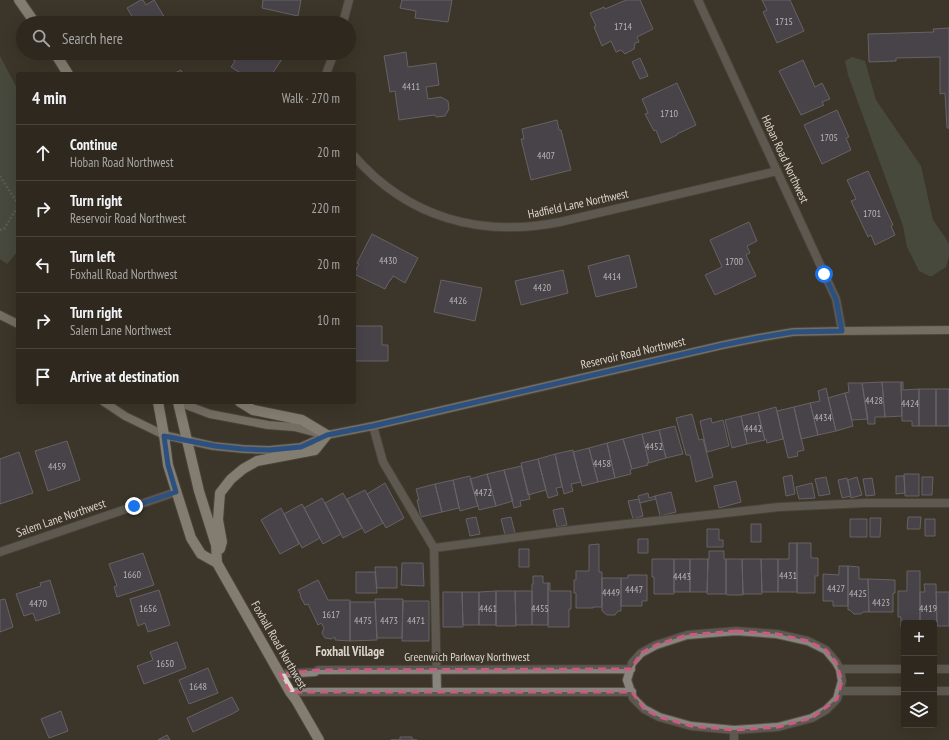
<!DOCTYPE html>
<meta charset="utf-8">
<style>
:root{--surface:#2e281f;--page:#363028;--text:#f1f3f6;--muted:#a7a6a4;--line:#49443d}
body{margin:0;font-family:"PT Sans Narrow",sans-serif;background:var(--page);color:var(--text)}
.controls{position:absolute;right:12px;bottom:12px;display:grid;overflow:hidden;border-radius:4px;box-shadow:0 4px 16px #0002}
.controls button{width:36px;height:36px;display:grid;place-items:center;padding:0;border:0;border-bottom:1px solid var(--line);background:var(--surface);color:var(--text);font:20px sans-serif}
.stop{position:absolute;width:12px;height:12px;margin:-9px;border:3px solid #1a73e8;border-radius:50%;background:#fff}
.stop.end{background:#1a73e8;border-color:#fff;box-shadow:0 1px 4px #0008}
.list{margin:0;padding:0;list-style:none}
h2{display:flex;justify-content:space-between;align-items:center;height:52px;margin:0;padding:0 16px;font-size:17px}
h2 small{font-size:13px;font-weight:400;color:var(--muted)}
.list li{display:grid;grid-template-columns:26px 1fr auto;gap:12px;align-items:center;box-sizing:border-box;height:56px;padding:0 16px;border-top:1px solid var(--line)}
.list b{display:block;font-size:15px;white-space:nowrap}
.list p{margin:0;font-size:13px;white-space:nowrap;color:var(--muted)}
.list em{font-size:13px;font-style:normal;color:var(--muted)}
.icon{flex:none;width:22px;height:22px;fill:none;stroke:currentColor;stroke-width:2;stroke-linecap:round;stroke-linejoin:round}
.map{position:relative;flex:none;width:949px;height:740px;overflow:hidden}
.search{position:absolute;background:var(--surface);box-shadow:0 4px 16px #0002;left:16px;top:16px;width:340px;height:44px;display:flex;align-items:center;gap:10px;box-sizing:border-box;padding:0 14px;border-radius:22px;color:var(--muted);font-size:15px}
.panel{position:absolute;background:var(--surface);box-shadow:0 4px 16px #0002;left:16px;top:72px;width:340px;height:332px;border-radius:4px}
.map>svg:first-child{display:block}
</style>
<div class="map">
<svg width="949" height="740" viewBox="0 0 949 740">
<rect width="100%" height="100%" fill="#3d3529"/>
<path fill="#546255" d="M0 56 18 90V251L7 264 0 259Z
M852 57 865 61 876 100 921 166 933 220 947 240 949 245V256L946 267 932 276H929L919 271 907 247 903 226 848 75 845 61Z"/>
<path fill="#54546f" stroke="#9a9aaa" d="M141 0H143L146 5 154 0 168 23H136L127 8Z
M263 0H301L298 16 262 8Z
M402 0H452L448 22 415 18 416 11 400 8Z
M626 0H640L653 29 637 37 639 42 635 43 634 49 625 54 621 50 616 52 611 41 602 46 594 27 596 26 590 13 604 7 605 9Z
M762 0H790L804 31 777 43 763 12 767 10Z
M949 28V128H947L945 93 940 94V57L896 58V61L869 62 868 34 934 32 933 29Z
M406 52 408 67 436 63 439 85 426 87 428 99 441 97 448 101 449 109 445 116 437 117 434 115 399 120 395 91 390 92 384 56Z
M142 53H161L149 60 147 57 145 59Z
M232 53H273L282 59 272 74H259L257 73 256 74H242L231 67 235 61 229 57Z
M640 58 648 76 640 79 632 62Z
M803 60 815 87 822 83 830 99 822 102 824 105 801 115 779 71Z
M181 70 183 74H173Z
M677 83 696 125 677 134V135L661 143 656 130 654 131 645 114 648 113 642 99Z
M837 110 849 137 846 138 851 150 822 164 804 125Z
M557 120 559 130H561L571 170 531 180 521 139H524L522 129Z
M868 171 893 225 891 226 895 235 875 245 871 235 868 237 851 201 856 199 847 180Z
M749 222 757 241 747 246 750 253 746 255 756 276 715 295 705 275 722 267 710 240Z
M372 234 418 258 405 283 393 276 391 280H390L385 289 354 274 359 264 357 263Z
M629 255 637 287 596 297 588 266Z
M563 270 568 293 521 305 515 281Z
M441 280 482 288 475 321 434 312Z
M354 326H382V345H388V361H354Z
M882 382H901L902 416 885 417Z
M882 382 885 417H875V424H868L862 383Z
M901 382H903V390L919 389V426H912V421H902Z
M848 383H862L868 419 852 420 845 393 849 392Z
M826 388 836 431 818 435 810 403 820 401 818 391Z
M919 389H936V426H919Z
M936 389H949V426H936Z
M845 393 853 426 836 431 828 398Z
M810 403 818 435 801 439 794 407Z
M776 407 783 439 767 443 766 439 765 440 758 412Z
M794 407 804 450 797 452 798 456 788 458 777 411Z
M758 412 765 440 747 444 741 416Z
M692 414 699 440 703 439 713 477 696 482 690 455H686L676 418Z
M741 416 747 444 732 448 725 420Z
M711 418 712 423 723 420 729 446 707 452 700 421Z
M675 426 683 454 666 458 659 430Z
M659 430 666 458 649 463 642 434Z
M642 434 649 463H647L648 465 632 469 623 439Z
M623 439 632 469 630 470 631 474 615 478 607 443Z
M67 441 80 480 48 491 35 451Z
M607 443 615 478 598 482 589 448Z
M589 448 598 482 582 486 573 452Z
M573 450 581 482 571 484 573 491 564 494 555 454Z
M19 452 33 493 0 504V459Z
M555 454 562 487 556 488 558 495 548 498 538 459Z
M538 459 546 490 528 495 521 463Z
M521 466 530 499 520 501 521 506 514 508 504 470Z
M504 470 513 501 496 506 487 474Z
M487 474 496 506 479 510 470 479Z
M904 474H919V496H905Z
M792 475 795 494 786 496 783 477Z
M470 476 478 506 460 511 453 480Z
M896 476H904L905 493 896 494Z
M826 477 830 494 819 496 815 479Z
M857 477 862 495 851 498 848 480Z
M922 477H933L932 495H922Z
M847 478 851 496 842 498 838 480Z
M872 478 875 495 866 496 863 479Z
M453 480 459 508 442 512 435 484Z
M736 481 741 502 719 508 714 486Z
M385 483 404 518 386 528 367 494Z
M812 483 815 498 799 499 796 487Z
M435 484 442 512 421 517 417 500H419L416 489Z
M365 490 383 523 365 533 347 499Z
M671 492 676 512 660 516 655 496Z
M343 493 362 528 343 538 325 503Z
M648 493 649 498 655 496 656 499 640 503 638 496Z
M322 498 341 534 323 544 304 508Z
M639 499 643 516 633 519 628 501Z
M302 504 320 538 302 548 284 514Z
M281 508 299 544 280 554 261 520Z
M563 508 567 525 557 527 553 510Z
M476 517 480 534 470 536 466 519Z
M511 517 515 533 505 535 501 519Z
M908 517H921L920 529H907Z
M870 518H881L880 537H870Z
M850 519H867V537H850Z
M925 519H935V536H925Z
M751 524H761V542H751Z
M707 529H719V540H723V547H707Z
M638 539H648V553H638Z
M789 543H797V592H778V559H789Z
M797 543H811V558H818V576H815V593H797Z
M599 544V572H602V607H593V608H576V593H574V580H576V571H589V545Z
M519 549H529V567H519Z
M709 551H724V559H726V594H707L708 559H709Z
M143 553 154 585 117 597 114 587 117 586 109 564Z
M652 559H674V594H654V577H652Z
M674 559H690V592H674Z
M690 559H708L707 592H690Z
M726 559H742L743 595H727L726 594Z
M742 559H761L762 594H743Z
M761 559H778V592H762Z
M402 563H423L424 586 401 585Z
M839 566H848V606H833V601H823V574L839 575Z
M848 566 859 567V579H868L869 612H863L861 614H854L850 610H848Z
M375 567H397V588H377Z
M907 571H920V623H904V627H901V617H898V591H907Z
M356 572H375L377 593H356Z
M628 575H647V601H642V606H621V578H628Z
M533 576H543V583H548V625H532V584H533Z
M602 578H621V611H618L615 615H607L602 611Z
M868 579 895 580V593H893V612H869Z
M50 580 60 613 36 621 33 613 24 616 16 594 41 586 40 583Z
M318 580 328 600H350V641L335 640V637L331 639 325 638 322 633 324 628 321 623 318 625 308 604 305 605 300 596 301 595 298 590Z
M548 583H550V591H571V609H569V627H548Z
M924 584H936L937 626H934V623H920V592H925Z
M159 590 170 625 148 632 145 623 138 626 130 599Z
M496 591H515L516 626H496Z
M496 591V625H479V592Z
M515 591H532V625H516Z
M443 592H462L463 627H443Z
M462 592H479V625H463Z
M936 592H949V626H937Z
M5 599 13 627 0 632V600Z
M375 599H403L402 638H377Z
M403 601H429V641H402Z
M350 602H375L377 640 350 641Z
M177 642 186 668 144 684 137 666 153 660 150 652Z
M208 668 218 693 189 704 179 680Z
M232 697 239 710 232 714 193 732 187 718Z
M61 711 68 731 49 738 41 719Z
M167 735 170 740H158Z
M400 737H412V740H417H391H400Z"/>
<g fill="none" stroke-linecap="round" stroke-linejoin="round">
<defs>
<path id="lane" d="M373 426 383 462 434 548 437 692
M434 548 564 531 779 507 865 503H949"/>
<path id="street" d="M698 0 836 299 842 331
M343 23 349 0
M326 74 334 53
M354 156C408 218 481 238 560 222L777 171
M0 552 176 492
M736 631 777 634 808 641 826 650 836 662 840 669 842 681 837 699 826 710 812 718 778 727 734 730 691 726 659 717 644 709 633 698 627 680 632 663 641 653 656 645 687 635Z
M840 669H904
M934 669H949
M280 674 315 672 318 670 631 669
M839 691H904
M934 691H949
M290 692H632
M734 730V740"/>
<path id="secondary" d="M0 315 18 324
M104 402 125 416 164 435 213 446 243 449 269 450 301 447 327 435 373 426 723 345 758 338 793 332 842 331 949 330
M178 402 210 414 268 425 294 427 321 434"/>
<path id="primary" d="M19 0 35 23
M55 53 68 74
M158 402 164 435 168 465 191 538 201 554 217 563
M178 402 199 491 216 545 217 563 290 692 296 700 319 740
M220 549 222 542 218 520 220 493 231 479 243 469 257 461 315 450 327 435 302 420 253 410 240 402"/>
</defs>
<use href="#lane" stroke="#595247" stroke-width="10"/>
<use href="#street" stroke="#595247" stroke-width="10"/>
<use href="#secondary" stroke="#595247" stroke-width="10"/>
<use href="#primary" stroke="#595247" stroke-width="12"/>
<path stroke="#888278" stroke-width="2.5" stroke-dasharray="2 2" stroke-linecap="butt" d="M0 176 18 204
M0 230 4 229 18 206"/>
<use href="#lane" stroke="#88857e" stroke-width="8"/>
<use href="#street" stroke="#88857e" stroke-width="8"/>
<use href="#secondary" stroke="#b6b1a6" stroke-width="8"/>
<use href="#primary" stroke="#d9d3c5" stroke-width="10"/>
</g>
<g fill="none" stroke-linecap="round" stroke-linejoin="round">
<path stroke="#1a73e8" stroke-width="5" d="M134 506 176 492 168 465 164 436 215 446 243 449 269 450 301 447 327 435 373 426 723 345 758 338 793 332 842 331 836 299 824 274"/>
</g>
<path d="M0 0H949V740H0ZM736 631 777 634 808 641 826 650 836 662 842 681 837 699 812 718 778 727 734 730 691 726 659 717 644 709 632 692H290L280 674 318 670 631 669 641 653 656 645 687 635Z" fill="#3d3529" fill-opacity=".55" fill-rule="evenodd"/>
<path fill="none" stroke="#ca5a83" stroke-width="3" stroke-dasharray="8 5" stroke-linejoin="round" d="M736 631 777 634 808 641 826 650 836 662 842 681 837 699 812 718 778 727 734 730 691 726 659 717 644 709 632 692H290L280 674 318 670 631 669 641 653 656 645 687 635Z"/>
<g text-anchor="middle" stroke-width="3" stroke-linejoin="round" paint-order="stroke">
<g font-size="10" fill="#b8b5b6">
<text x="784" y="25">1715</text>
<text x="623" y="30">1714</text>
<text x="411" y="90">4411</text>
<text x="669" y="117">1710</text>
<text x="829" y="141">1705</text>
<text x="546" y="159">4407</text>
<text x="872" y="217">1701</text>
<text x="388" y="264">4430</text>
<text x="734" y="265">1700</text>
<text x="612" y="280">4414</text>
<text x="542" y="291">4420</text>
<text x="458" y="304">4426</text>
<text x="874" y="404">4428</text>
<text x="910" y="407">4424</text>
<text x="823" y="421">4434</text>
<text x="753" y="432">4442</text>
<text x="654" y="450">4452</text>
<text x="602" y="467">4458</text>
<text x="57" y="470">4459</text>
<text x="483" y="496">4472</text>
<text x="132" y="578">1660</text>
<text x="788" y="579">4431</text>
<text x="682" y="580">4443</text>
<text x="836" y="592">4427</text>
<text x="634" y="593">4447</text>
<text x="611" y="596">4449</text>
<text x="858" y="597">4425</text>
<text x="881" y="606">4423</text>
<text x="38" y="607">4470</text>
<text x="148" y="612">1656</text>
<text x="488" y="612">4461</text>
<text x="540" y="612">4455</text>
<text x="928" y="612">4419</text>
<text x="331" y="618">1617</text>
<text x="363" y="624">4475</text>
<text x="389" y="624">4473</text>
<text x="416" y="624">4471</text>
<text x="165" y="667">1650</text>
<text x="198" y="690">1648</text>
</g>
<g font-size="12" fill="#dad5cd" stroke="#3d3529">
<text transform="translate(785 159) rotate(65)" y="4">Hoban Road Northwest</text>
<text transform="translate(578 204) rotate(-12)" y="4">Hadfield Lane Northwest</text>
<text transform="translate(633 353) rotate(-13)" y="4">Reservoir Road Northwest</text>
<text transform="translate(61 518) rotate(-19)" y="4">Salem Lane Northwest</text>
<text transform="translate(279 645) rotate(60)" y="4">Foxhall Road Northwest</text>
<text x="467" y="661">Greenwich Parkway Northwest</text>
</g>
<g font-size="13" font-weight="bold" fill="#dad5cd" stroke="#3d3529">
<text x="350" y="656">Foxhall Village</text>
</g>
</g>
</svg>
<div class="controls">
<button>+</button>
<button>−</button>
<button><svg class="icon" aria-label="layers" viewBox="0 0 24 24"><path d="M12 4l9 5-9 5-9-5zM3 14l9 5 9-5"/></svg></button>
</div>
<div class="stop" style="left:824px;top:274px"></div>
<div class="stop end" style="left:134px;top:506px"></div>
<div class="search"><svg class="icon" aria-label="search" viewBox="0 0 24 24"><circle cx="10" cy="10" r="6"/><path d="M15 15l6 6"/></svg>Search here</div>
<section class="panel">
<h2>4 min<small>Walk · 270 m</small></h2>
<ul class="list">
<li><svg class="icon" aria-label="ahead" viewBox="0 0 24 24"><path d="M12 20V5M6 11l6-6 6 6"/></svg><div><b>Continue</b><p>Hoban Road Northwest</p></div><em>20 m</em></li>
<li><svg class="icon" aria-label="right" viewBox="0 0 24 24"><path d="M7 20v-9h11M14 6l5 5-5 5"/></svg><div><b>Turn right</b><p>Reservoir Road Northwest</p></div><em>220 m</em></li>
<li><svg class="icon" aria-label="left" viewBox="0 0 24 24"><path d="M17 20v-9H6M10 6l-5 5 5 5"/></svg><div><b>Turn left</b><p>Foxhall Road Northwest</p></div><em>20 m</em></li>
<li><svg class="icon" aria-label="right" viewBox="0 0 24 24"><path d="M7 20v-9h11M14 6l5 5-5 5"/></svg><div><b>Turn right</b><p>Salem Lane Northwest</p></div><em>10 m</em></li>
<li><svg class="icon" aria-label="arrive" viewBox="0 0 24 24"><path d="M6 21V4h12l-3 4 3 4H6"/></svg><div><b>Arrive at destination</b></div></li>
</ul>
</section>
</div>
